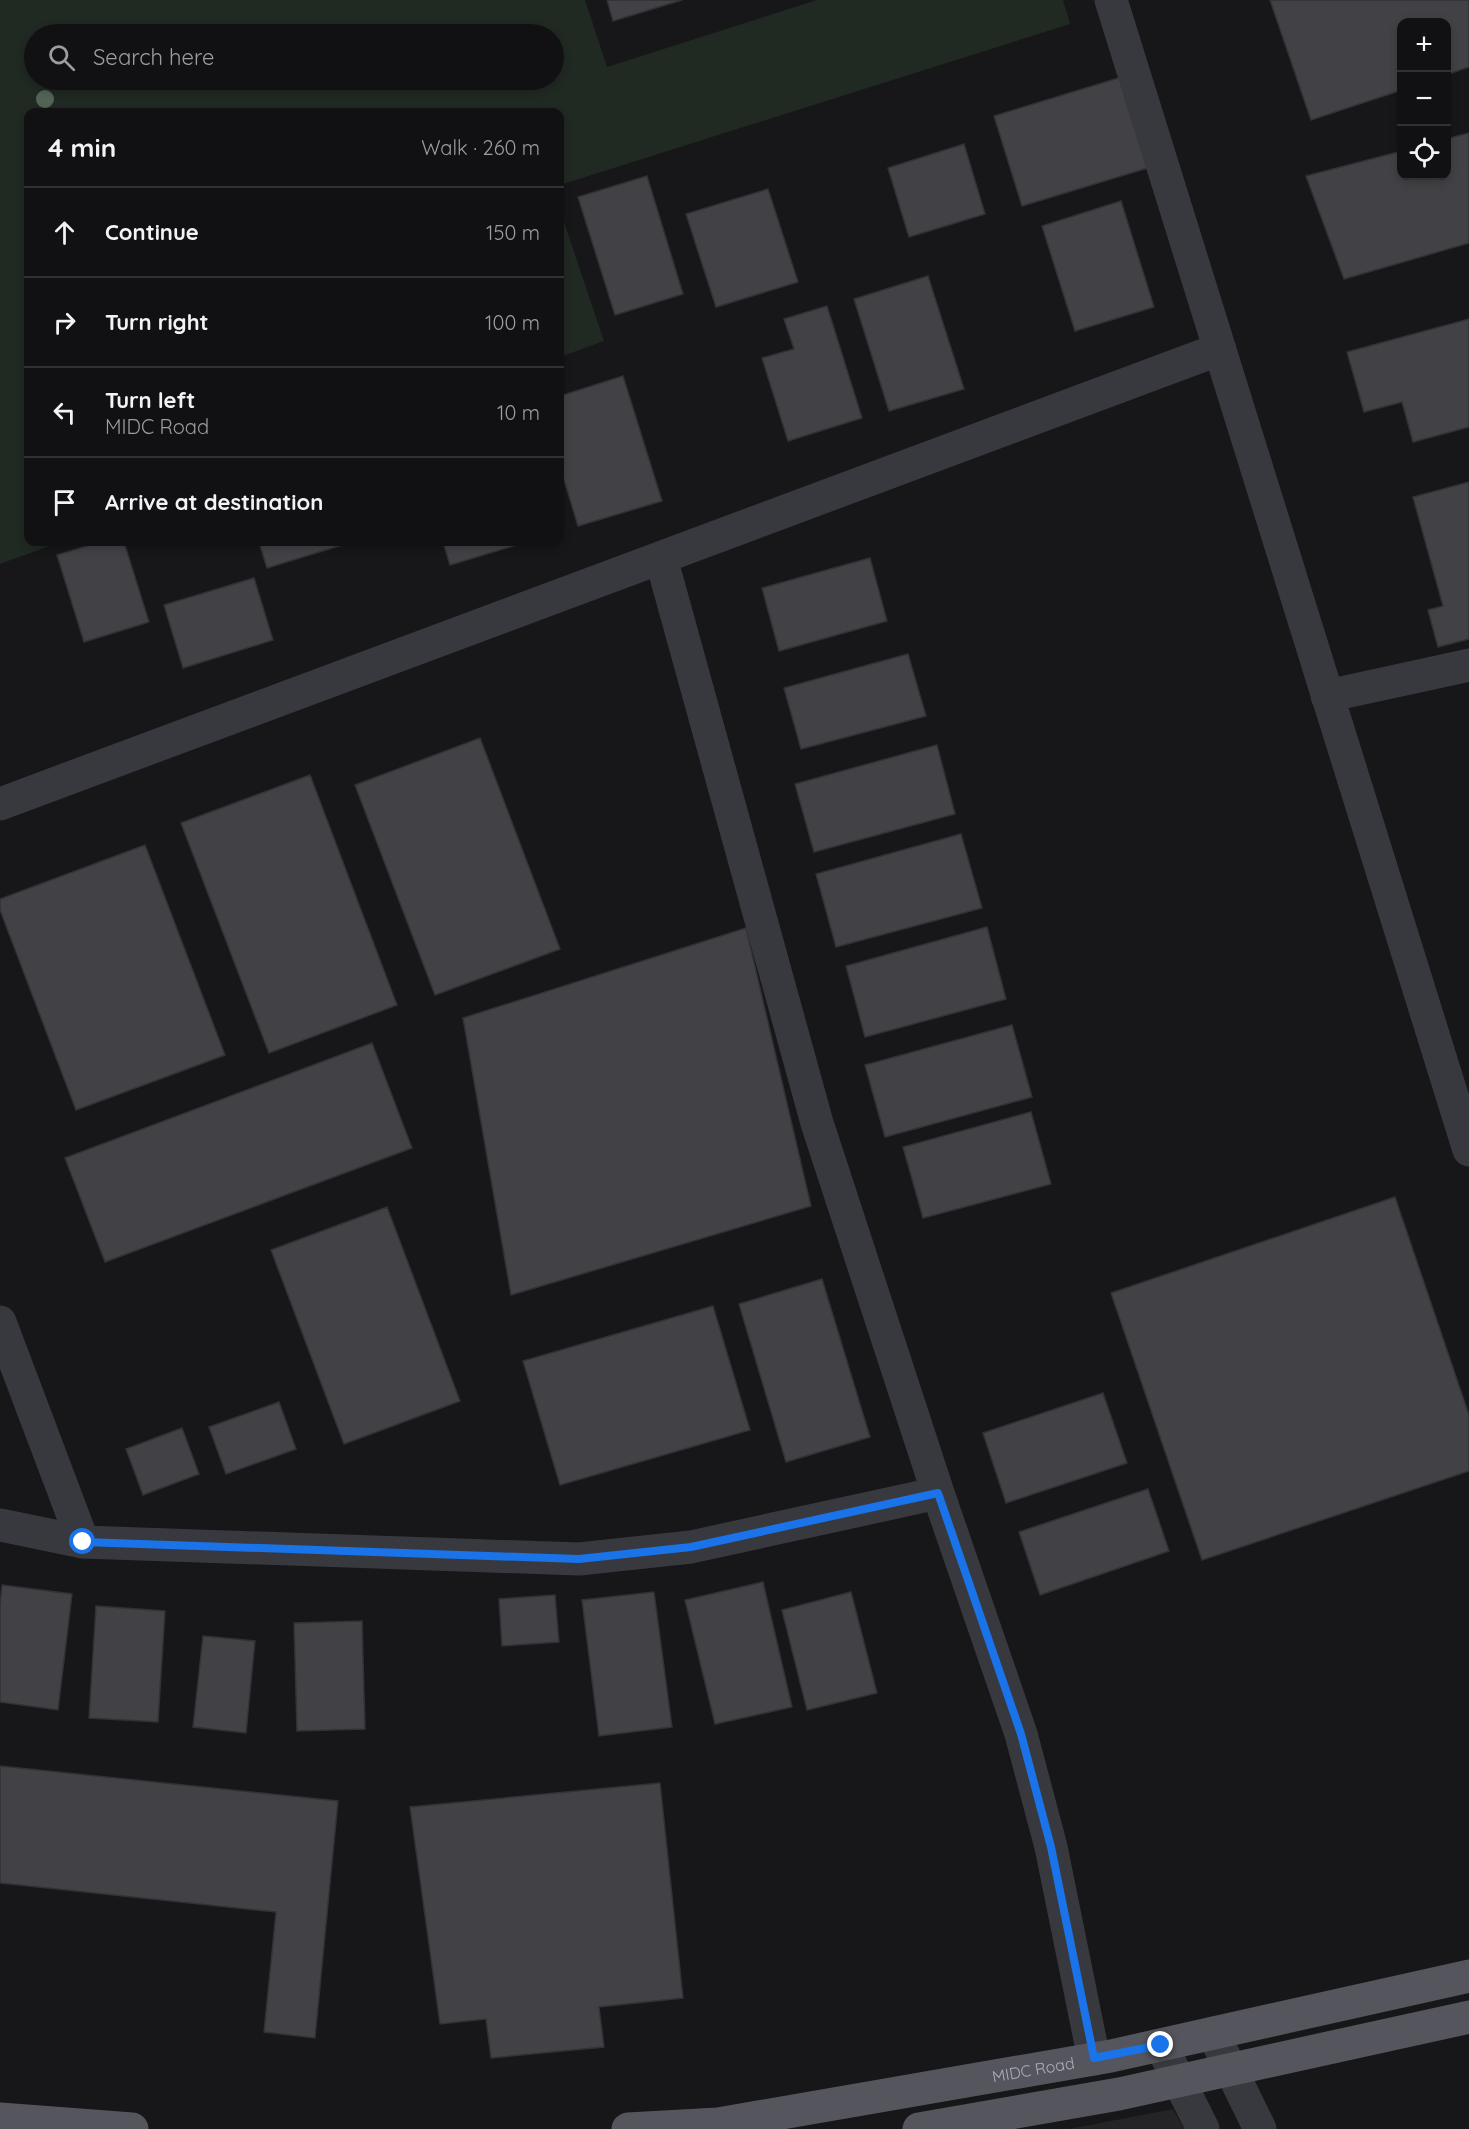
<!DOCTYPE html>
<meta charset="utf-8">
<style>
:root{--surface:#111113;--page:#1a1a1c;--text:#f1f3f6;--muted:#9c9da0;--line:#303133}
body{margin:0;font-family:Quicksand,sans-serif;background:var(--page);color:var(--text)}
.controls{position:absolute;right:18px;top:18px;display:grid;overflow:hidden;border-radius:12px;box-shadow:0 3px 9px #0003}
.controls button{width:54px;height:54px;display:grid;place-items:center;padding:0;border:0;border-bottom:2px solid var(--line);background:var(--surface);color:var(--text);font:30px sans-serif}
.stop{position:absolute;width:18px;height:18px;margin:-14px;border:4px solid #1a73e8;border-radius:50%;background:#fff}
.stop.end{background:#1a73e8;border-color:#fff;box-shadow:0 2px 6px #0008}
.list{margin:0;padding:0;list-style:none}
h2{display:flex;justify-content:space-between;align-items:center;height:78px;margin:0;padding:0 24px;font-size:26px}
h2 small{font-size:20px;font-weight:400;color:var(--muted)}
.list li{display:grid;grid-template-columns:39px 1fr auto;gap:18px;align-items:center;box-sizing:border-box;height:90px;padding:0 24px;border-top:2px solid var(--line)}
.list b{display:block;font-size:22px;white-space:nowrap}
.list p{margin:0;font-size:20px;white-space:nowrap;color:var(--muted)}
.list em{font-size:20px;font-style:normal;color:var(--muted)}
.icon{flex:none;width:33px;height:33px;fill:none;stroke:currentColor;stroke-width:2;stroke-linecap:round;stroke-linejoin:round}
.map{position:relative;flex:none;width:1469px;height:2129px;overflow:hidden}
.search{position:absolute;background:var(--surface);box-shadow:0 3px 9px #0003;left:24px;top:24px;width:540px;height:66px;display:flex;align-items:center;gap:15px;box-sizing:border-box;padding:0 21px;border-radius:33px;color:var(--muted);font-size:22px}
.panel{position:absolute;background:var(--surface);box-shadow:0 3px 9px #0003;left:24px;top:108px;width:540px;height:438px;border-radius:12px}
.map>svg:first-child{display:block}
</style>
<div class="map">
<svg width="1469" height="2129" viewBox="0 0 1469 2129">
<rect width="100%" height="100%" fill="#171719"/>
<path fill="#242326" d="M1173 2109 1184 2129H1069Z"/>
<path fill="#212923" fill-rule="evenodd" d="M0 0H585L607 67 817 0H1063L1070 24 560 185V112H28V542H60L0 564ZM34 34H554V80H34Z
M560 210 604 341 560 357Z"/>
<path fill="#424246" stroke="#323135" stroke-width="1.5" d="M607 0H682L613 21Z
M1270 0H1469V67L1446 75V22H1402V90L1311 120Z
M1122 77 1151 167 1022 206 994 116Z
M1469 133V243L1344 279 1306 176 1402 151V176H1446V139Z
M964 144 985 214 909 237 888 168Z
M647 176 683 294 615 315 578 197Z
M768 189 798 282 716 307 686 214Z
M1121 201 1154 307 1075 331 1042 226Z
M928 276 964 389 889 411 854 299Z
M827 306 862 418 788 441 762 358 794 349 784 319Z
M1469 319V427L1413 442 1402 402 1364 412 1347 352Z
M623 376 662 501 578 526 560 467V396Z
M1469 482V639L1438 647 1428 610 1443 606 1413 497Z
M100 542H124L149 622 84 642 57 555Z
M259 542H352L267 568Z
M443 542H527L450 565Z
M870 558 887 621 779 651 762 588Z
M254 578 273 640 183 668 164 605Z
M908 654 926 716 801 749 784 688Z
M480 738 560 949 435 995 355 785Z
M937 745 955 814 814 852 795 784Z
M310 775 397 1005 269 1053 181 823Z
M961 834 982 908 836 947 816 874Z
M145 845 225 1055 76 1110 0 910V899Z
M987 927 1006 999 865 1037 846 966Z
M746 928 811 1206 511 1295 463 1018Z
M1012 1025 1032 1097 885 1137 865 1065Z
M372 1043 412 1148 105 1262 65 1158Z
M1031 1112 1051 1184 923 1218 903 1147Z
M1395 1197 1469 1415V1471L1202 1560 1111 1293Z
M387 1207 460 1401 344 1444 271 1250Z
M822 1279 870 1437 786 1462 739 1304Z
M713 1306 750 1430 560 1485 523 1361Z
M1103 1393 1127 1463 1006 1503 983 1433Z
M279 1402 296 1449 226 1474 209 1427Z
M182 1428 199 1474 143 1495 126 1449Z
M1148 1489 1169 1551 1040 1595 1019 1532Z
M763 1582 792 1707 715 1724 685 1600Z
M2 1585 72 1594 58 1710 0 1702V1605Z
M654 1592 672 1727 599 1736 582 1600Z
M851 1592 877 1693 807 1710 782 1610Z
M555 1595 559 1642 502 1646 499 1599Z
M96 1606 165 1611 158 1722 89 1718Z
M362 1621 365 1729 297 1731 294 1623Z
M203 1636 255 1641 246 1733 193 1727Z
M0 1766 338 1801 315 2038 264 2032 276 1912 0 1883Z
M660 1783 683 1998 599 2007 604 2047 491 2058 486 2019 440 2024 410 1807Z"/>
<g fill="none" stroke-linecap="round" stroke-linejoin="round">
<path stroke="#38393e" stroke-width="33" d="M1111 0 1469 1150
M661 558 817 1123 938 1493 1021 1734 1051 1847 1094 2059
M1327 696 1469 665
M0 804 1220 349
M0 1322 83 1542
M0 1525 83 1542 579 1559 691 1547 938 1493
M1213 2033 1260 2129
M1161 2045 1203 2129"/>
<g stroke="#55565d" stroke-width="33">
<path d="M0 2119 132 2129"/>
<path id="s1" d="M628 2129 718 2124 1111 2056 1469 1976"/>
<path d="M919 2129 1119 2094 1469 2017"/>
</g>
</g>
<circle fill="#526456" cx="45" cy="99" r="9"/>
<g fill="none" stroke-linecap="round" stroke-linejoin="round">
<path stroke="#1a73e8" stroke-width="8" d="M83 1542 579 1559 691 1547 938 1493 1021 1734 1051 1847 1094 2058 1161 2045"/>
</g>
<g text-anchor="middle" stroke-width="4.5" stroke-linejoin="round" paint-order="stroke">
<g font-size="16" fill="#aaadb9" stroke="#121214">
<text dy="6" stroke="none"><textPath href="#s1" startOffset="410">MIDC Road</textPath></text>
</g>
</g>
</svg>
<div class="controls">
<button>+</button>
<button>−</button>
<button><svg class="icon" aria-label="locate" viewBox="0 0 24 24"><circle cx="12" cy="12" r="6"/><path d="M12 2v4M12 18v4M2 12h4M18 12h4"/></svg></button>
</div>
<div class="stop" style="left:83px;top:1542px"></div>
<div class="stop end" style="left:1161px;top:2045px"></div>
<div class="search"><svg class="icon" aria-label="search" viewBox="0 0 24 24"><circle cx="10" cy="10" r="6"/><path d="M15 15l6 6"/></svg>Search here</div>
<section class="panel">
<h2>4 min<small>Walk · 260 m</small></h2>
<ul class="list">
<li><svg class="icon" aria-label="ahead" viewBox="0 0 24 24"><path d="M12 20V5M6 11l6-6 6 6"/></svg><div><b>Continue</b></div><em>150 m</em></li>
<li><svg class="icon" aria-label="right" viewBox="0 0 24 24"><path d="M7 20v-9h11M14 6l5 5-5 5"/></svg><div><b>Turn right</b></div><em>100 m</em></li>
<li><svg class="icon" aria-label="left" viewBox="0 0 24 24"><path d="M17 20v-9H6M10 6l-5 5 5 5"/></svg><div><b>Turn left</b><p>MIDC Road</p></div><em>10 m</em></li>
<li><svg class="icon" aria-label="arrive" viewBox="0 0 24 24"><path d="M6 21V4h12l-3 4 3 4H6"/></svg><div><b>Arrive at destination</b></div></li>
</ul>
</section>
</div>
